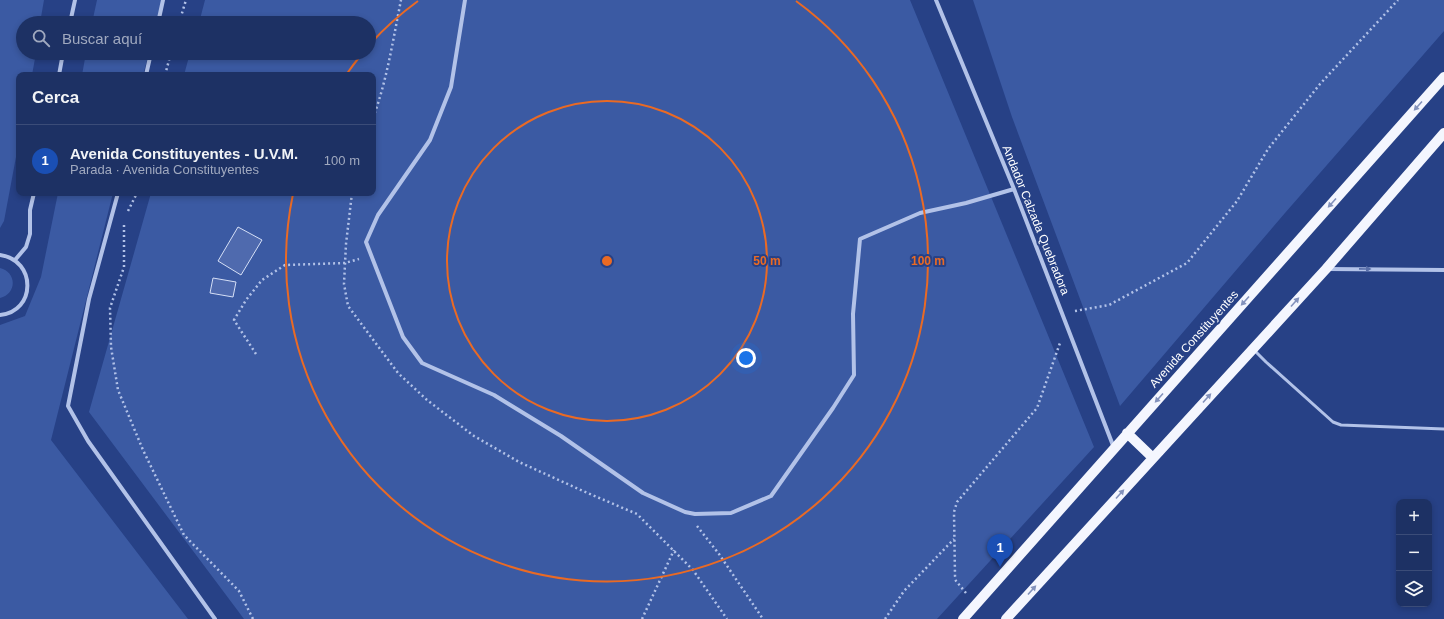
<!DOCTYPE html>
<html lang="es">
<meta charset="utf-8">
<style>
:root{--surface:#1d3164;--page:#2a3d6d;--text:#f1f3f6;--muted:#a0a9bf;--line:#3b4c78;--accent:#f1e177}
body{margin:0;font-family:Helvetica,sans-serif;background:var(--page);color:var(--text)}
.controls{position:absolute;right:12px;bottom:12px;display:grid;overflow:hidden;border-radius:8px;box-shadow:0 2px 6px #0003}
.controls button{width:36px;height:36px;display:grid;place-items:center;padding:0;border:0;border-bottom:1px solid var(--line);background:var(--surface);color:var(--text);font:20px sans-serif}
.you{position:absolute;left:746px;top:358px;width:14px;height:14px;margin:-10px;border:3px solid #fff;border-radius:50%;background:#1a73e8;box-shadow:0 0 0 6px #1a73e833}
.badge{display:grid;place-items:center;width:26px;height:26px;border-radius:50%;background:var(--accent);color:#fff;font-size:13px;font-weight:700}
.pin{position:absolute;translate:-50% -33px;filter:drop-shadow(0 1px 2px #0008)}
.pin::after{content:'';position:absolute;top:21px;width:14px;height:12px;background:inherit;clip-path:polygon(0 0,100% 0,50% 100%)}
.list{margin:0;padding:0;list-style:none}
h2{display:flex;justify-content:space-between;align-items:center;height:52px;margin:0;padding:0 16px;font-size:17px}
h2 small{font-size:13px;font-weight:400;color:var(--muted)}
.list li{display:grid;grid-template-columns:26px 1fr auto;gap:12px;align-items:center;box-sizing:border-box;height:72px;padding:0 16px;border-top:1px solid var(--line)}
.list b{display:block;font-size:15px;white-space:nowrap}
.list p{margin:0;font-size:13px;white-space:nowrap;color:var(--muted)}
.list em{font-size:13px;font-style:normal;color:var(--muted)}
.icon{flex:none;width:22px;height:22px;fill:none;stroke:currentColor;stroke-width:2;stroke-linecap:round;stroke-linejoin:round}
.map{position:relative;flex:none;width:1444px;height:619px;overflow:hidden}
.search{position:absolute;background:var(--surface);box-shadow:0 2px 6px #0003;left:16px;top:16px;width:360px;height:44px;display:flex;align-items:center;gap:10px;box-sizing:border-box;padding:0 14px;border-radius:22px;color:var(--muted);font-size:15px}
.panel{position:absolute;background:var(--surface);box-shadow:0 2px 6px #0003;left:16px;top:72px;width:360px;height:124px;border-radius:8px}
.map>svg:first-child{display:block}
</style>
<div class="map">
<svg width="1444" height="619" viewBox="0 0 1444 619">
<rect width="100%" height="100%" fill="#274186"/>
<path fill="#3b5aa3" d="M0 0H44L40 23H23V53H36L32 75H19V141L4 221 0 228Z
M97 0H162L156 23H92Z
M205 0H910L1094 447 937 619H244L89 412 151 193H373V75H184L190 53H369V23H199Z
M973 0H1444V31L1285 213 1120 406 1012 117Z
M86 53H149L143 75H82Z
M58 193H113L51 440 188 619H0V325L25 316 41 277Z
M0 268C17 272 17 294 0 298Z"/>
<path fill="#4f6aae" stroke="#d5dff6" d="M238 227 262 240 241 275 218 261Z
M213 278 236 282 233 297 210 293Z"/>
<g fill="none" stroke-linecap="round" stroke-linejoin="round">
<path stroke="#b2c2e8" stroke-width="2.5" stroke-dasharray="2 3" stroke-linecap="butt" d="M179 23 186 0
M165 75 171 53
M373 118C387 80 393 40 401 0
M352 193 346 244 344 284 348 306 398 373 427 400 474 436 519 462 583 491 637 514 693 570 727 619
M128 211 137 193
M124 225V267L110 308 111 347 118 390 143 450 184 535 239 591 253 619
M1075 311 1109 305 1187 263 1237 201 1268 149 1320 84 1398 0
M256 354 234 320 246 300 262 280 285 265 345 263 359 259
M697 526 719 554 763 619
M966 593 956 581 955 576 954 512 957 502 1037 408 1060 343
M642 619 674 550
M885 619 904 591 954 539"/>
<path stroke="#b2c2e8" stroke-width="3" d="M1254 350 1266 362 1333 422 1341 425 1444 429"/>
<path stroke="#b2c2e8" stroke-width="4" d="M465 0 451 87 430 140 378 215 366 242 403 337 422 363 494 395 561 436 643 493 685 512 695 514 731 513 771 496 833 408 854 375 853 314 860 239 920 213 966 203 1014 189
M936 0 1014 189 1114 448
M70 23 75 0
M158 23 163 0
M59 75 63 53
M146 75 151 53
M118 193 89 299 68 406 88 441 215 619
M0 255C37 260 36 312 0 315
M15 260 26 247 30 234V210L34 193
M1328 269 1444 270"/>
<path stroke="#f4f6fe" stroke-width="10" d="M1127 433 1153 458
M963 619 1444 77
M1006 619 1326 269 1444 133"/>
</g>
<defs><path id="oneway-solid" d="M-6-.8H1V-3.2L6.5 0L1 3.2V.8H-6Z"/></defs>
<g fill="#8392bc">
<use href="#oneway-solid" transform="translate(1418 106) rotate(132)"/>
<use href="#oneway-solid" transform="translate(1332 203) rotate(132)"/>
<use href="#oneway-solid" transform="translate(1245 301) rotate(132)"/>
<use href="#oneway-solid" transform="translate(1295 302) rotate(-48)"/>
<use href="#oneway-solid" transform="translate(1159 398) rotate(132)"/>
<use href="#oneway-solid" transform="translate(1207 398) rotate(-48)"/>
<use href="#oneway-solid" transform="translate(1120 494) rotate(-48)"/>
<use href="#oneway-solid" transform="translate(1032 590) rotate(-48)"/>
</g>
<use fill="#586ea8" href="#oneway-solid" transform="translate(1365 269) rotate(1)"/>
<g fill="none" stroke="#ea6a24" stroke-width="2">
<circle cx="607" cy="261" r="160"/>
<path d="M346 75A321 321 0 0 1 361 55M370 44A321 321 0 0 1 418 1M796 1A321 321 0 1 1 293 194"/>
</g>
<g text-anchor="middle" stroke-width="4" stroke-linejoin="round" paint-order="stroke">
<g font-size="12" fill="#fff" stroke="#274186">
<text transform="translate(1036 220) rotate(68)" y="4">Andador Calzada Quebradora</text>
<text transform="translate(1194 339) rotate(-48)" y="4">Avenida Constituyentes</text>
</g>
</g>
<circle cx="607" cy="261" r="6" fill="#ea6a24" stroke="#274186" stroke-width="2"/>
<g font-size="12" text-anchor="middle" font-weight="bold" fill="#ea6a24" stroke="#274186" stroke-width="4" stroke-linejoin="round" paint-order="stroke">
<text x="767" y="265">50 m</text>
<text x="928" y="265">100 m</text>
</g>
</svg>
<div class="controls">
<button>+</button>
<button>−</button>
<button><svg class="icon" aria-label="layers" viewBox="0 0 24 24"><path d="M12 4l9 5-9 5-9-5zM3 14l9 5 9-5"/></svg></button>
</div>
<div class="you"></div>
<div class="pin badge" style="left:1000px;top:567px;background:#1a4fb4">1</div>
<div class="search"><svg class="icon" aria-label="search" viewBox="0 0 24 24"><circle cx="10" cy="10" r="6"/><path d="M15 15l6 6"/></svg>Buscar aquí</div>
<section class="panel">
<h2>Cerca<small></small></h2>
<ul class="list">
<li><span class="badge" style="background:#1a4fb4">1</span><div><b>Avenida Constituyentes - U.V.M.</b><p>Parada · Avenida Constituyentes</p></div><em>100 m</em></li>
</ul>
</section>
</div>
